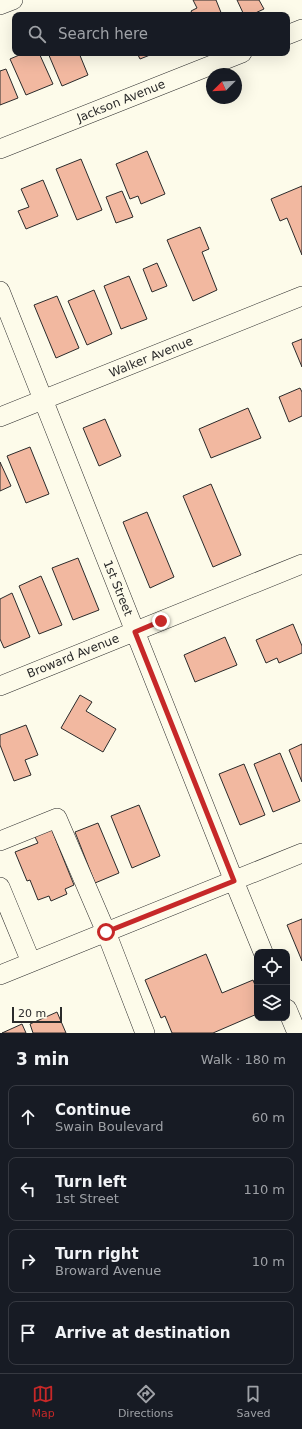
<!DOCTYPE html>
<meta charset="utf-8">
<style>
:root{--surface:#171b24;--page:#242831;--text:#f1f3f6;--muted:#9ea1a6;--line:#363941;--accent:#c62828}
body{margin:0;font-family:"DejaVu Sans",sans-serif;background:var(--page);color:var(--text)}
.controls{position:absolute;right:12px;bottom:12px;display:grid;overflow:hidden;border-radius:8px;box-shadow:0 4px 16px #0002}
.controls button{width:36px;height:36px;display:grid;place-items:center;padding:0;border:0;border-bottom:1px solid var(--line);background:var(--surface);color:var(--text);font:20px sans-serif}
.compass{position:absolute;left:206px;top:68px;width:36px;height:36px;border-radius:50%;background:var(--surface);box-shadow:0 4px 16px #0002;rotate:246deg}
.scale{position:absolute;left:12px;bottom:10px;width:50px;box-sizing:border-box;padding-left:4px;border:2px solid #2b2b2b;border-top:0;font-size:11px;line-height:14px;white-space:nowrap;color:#2b2b2b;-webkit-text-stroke:3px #fdfbea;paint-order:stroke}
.stop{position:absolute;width:12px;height:12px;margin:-9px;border:3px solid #c62828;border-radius:50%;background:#fff}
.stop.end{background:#c62828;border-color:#fff;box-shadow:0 1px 4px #0008}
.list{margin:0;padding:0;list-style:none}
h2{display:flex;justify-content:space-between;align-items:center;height:52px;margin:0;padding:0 16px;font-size:17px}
h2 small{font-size:13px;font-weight:400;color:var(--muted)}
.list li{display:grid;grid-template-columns:26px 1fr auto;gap:12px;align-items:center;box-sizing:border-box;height:64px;margin:0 8px 8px;padding:0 8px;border:1px solid var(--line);border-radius:8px}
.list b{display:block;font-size:15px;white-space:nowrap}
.list p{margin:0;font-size:13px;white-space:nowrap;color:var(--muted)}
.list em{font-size:13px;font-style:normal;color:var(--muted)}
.icon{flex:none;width:22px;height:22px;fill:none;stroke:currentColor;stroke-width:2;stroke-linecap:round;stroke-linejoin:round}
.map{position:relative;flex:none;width:302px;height:1033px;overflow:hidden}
.search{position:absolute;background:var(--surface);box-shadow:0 4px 16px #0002;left:12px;right:12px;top:12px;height:44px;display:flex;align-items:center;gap:10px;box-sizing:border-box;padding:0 14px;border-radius:8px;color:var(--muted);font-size:15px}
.sheet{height:340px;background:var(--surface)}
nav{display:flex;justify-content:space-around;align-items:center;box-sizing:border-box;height:56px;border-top:1px solid var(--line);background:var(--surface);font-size:11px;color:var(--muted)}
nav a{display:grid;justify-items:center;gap:2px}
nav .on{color:var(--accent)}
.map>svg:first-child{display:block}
</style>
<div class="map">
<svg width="302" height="1033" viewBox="0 0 302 1033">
<rect width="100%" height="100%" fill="#fdfbea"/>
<path fill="#f2b8a0" stroke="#2b2b2b" d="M193 0H216L222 15H193L191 11 197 8Z
M237 0H259L264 9 251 15H244Z
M24 53H39L53 84 26 95 10 59Z
M48 53H79L88 75 62 86Z
M137 53H155L140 59Z
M6 69 18 98 0 105V71Z
M147 151 165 194 141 204 138 196 130 199 116 164Z
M81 159 102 210 77 220 56 169Z
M43 180 58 216 26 229 18 211 29 207 21 189Z
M302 186V255L287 218 280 221 271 199Z
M122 191 133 217 116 223 106 197Z
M200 227 209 249 202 252 217 290 193 301 167 240Z
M157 263 167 286 152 292 143 269Z
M129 276 147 319 121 329 104 286Z
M94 290 112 334 87 345 68 301Z
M57 296 79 348 56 358 34 305Z
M302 339V367L292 343Z
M300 388 302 392V416L289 422 279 397Z
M248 408 261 438 211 458 199 429Z
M105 419 121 456 99 466 83 428Z
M30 447 49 494 26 503 7 456Z
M0 462 11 486 0 491Z
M211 484 241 555 213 567 183 496Z
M147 512 174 577 150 588 123 522Z
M78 558 99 610 73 620 52 568Z
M41 576 62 625 39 634 19 586Z
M12 593 30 637 4 648 0 639V599Z
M293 624 302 646V653L279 663 277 658 266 663 256 640Z
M225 637 237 665 195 682 184 655Z
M80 695 92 702 86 711 116 729 103 752 61 728Z
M26 725 38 755 25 760 31 775 14 781 0 745V735Z
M302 744V782L289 750Z
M280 753 300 801 273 812 254 764Z
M244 764 265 815 240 825 219 774Z
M139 805 160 856 132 868 111 816Z
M98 823 119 873 95 883 75 832Z
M51 828 74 885 65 889 67 894 51 901 49 896 38 900 30 880 27 881 15 852 38 843 34 835Z
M302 919V961L287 925Z
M206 954 222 993 253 980 257 990V998L255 999 257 1003V1014L213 1033H172L165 1016 161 1018 145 980Z
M57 1012 66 1033H33L30 1024Z
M22 1024 26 1033H2Z"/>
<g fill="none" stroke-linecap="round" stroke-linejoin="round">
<defs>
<path id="minor" d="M0 5 13 0
M287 35 302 29
M0 149 242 53
M0 291 234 881 263 952
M0 417 302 296
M0 686 302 564
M0 841 57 818 106 932 145 1033
M0 887 31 962
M0 975 302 853
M287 1009 297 1033"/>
</defs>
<use href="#minor" stroke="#2b2b2b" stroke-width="20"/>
<use href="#minor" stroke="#fdfbea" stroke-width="19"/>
</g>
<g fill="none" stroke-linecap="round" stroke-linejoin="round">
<path stroke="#c62828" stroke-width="5" d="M106 932 234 881 135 632 161 621"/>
</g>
<g text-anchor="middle" stroke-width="3" stroke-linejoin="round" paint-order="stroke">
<g font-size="12" fill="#2b2b2b" stroke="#fdfbea">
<text transform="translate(121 101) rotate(-22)" y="4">Jackson Avenue</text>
<text transform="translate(151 357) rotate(-22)" y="4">Walker Avenue</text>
<text transform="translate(118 588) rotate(68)" y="4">1st Street</text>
<text transform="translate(73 656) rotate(-22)" y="4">Broward Avenue</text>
</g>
</g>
</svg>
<div class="controls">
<button><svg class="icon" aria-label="locate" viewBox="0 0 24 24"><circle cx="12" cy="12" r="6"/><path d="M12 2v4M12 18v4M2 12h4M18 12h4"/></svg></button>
<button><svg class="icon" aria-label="layers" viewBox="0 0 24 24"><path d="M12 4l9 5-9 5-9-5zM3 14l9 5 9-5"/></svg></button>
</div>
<svg class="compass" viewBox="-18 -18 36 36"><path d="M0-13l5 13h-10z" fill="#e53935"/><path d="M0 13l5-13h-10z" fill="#9ea1a6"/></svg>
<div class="scale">20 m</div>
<div class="stop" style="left:106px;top:932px"></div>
<div class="stop end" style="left:161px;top:621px"></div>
<div class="search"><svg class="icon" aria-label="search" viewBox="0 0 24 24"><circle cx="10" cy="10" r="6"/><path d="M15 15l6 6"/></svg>Search here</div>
</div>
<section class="sheet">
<h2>3 min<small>Walk · 180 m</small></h2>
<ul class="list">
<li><svg class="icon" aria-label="ahead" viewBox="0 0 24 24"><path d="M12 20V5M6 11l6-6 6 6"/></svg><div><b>Continue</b><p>Swain Boulevard</p></div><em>60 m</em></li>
<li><svg class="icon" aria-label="left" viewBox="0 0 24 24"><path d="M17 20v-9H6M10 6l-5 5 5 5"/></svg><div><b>Turn left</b><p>1st Street</p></div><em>110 m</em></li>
<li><svg class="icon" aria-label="right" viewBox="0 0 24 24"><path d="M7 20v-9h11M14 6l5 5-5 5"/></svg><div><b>Turn right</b><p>Broward Avenue</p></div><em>10 m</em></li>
<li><svg class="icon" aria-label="arrive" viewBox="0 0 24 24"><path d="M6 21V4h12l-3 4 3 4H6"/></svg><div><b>Arrive at destination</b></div></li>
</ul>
</section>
<nav>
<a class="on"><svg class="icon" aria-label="map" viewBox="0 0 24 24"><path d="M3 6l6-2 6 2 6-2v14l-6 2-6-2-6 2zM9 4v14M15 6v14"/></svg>Map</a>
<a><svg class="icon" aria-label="directions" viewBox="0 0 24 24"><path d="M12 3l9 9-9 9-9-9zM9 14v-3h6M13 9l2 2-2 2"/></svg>Directions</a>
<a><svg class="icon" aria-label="saved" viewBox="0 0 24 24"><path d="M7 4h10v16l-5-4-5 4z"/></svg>Saved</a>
</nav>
